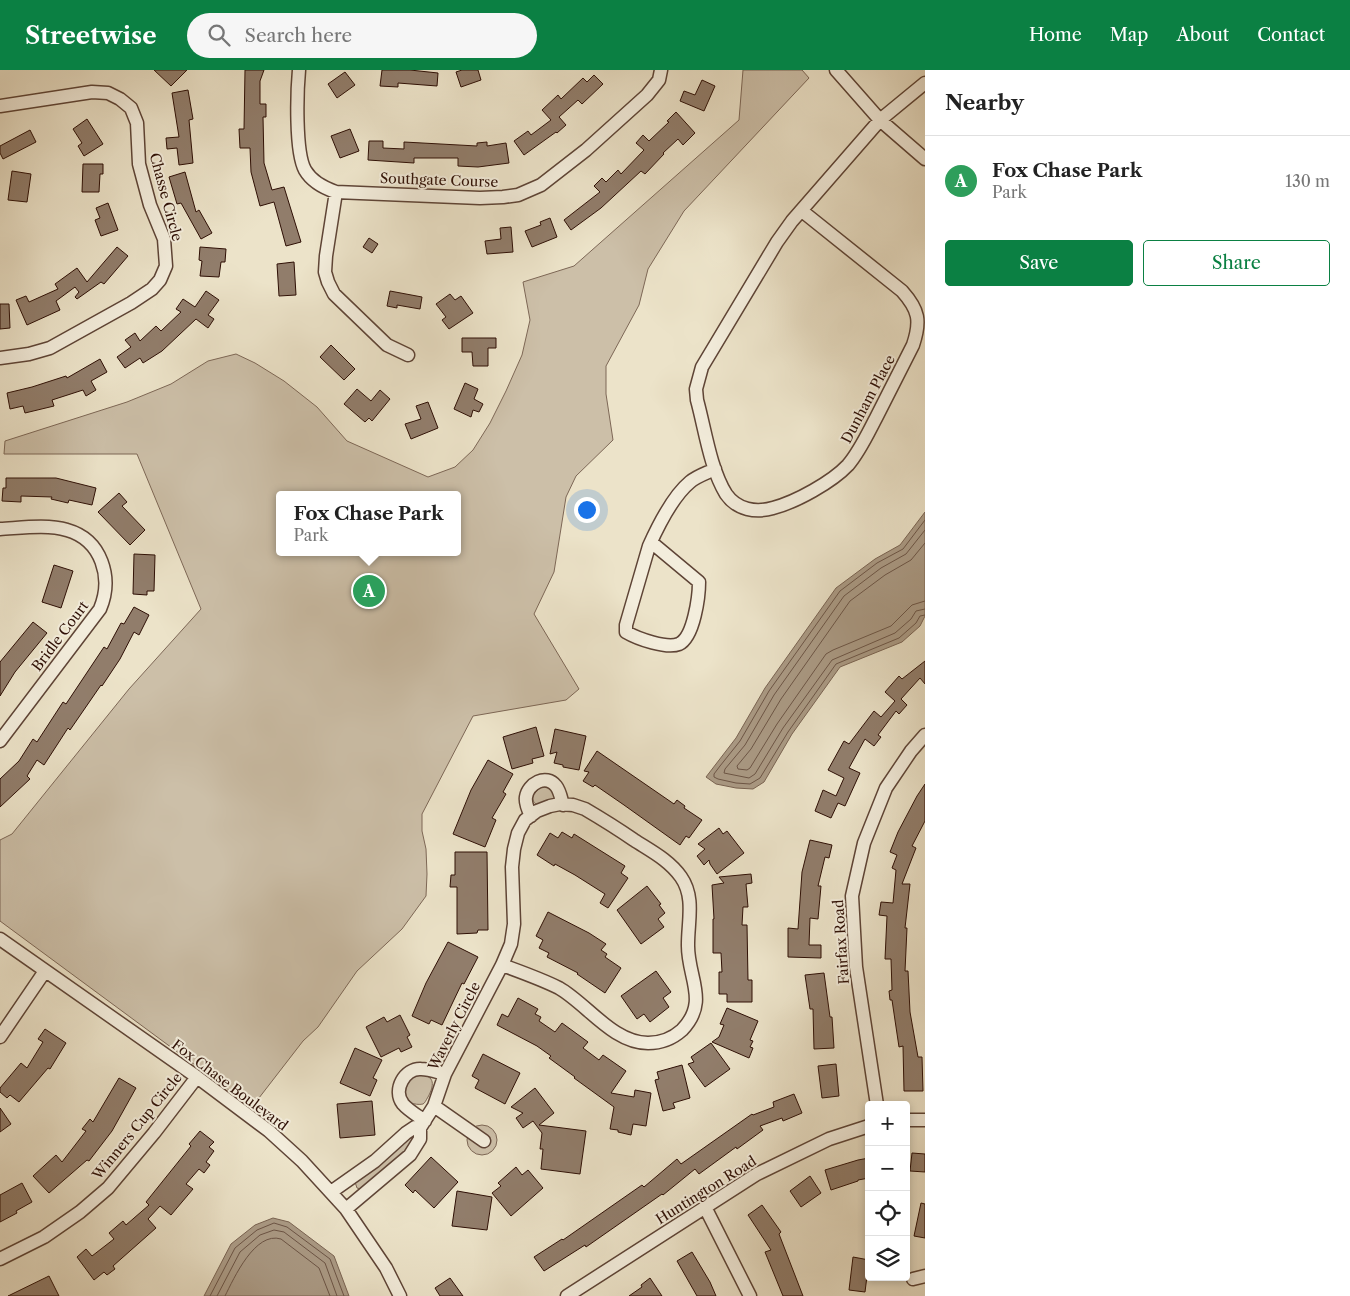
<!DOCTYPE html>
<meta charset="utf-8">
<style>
:root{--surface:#fff;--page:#f6f6f6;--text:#222;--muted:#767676;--line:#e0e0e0;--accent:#0b8043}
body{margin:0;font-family:"Libre Caslon Text",serif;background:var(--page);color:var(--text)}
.controls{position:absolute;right:15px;bottom:15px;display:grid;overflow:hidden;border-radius:5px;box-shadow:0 2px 8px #0003}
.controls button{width:45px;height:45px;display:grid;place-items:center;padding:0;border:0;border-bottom:1px solid var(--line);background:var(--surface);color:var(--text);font:25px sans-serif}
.you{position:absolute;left:586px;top:439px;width:18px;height:18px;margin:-12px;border:4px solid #fff;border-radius:50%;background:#1a73e8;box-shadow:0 0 0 8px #1a73e833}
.badge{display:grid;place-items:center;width:32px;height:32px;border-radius:50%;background:var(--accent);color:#fff;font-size:16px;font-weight:700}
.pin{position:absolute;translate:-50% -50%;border:2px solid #fff;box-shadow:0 1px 5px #0006}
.popup{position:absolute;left:276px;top:421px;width:185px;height:65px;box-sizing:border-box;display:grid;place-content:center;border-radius:5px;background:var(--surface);filter:drop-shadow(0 1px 4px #0005);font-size:16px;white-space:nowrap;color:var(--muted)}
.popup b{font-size:19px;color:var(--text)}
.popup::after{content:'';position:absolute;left:50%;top:100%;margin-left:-10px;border:10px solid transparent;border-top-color:var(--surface)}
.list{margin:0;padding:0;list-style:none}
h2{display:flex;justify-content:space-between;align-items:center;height:65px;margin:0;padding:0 20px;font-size:21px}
h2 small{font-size:16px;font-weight:400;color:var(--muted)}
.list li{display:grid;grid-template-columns:32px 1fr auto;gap:15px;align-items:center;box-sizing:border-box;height:90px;padding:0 20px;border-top:1px solid var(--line)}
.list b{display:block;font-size:19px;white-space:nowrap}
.list p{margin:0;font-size:16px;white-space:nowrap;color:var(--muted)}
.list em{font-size:16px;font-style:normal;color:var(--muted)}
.actions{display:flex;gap:10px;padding:15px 20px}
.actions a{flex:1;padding:11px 0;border:1px solid var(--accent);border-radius:5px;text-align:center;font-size:18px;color:var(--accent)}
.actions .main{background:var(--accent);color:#fff}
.icon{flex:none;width:28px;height:28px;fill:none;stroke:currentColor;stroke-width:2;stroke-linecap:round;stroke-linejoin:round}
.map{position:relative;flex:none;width:925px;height:1226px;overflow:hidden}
header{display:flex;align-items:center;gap:30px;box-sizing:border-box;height:70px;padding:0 25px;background:var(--accent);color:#fff}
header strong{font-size:24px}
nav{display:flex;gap:28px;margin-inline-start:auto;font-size:18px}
.search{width:350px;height:45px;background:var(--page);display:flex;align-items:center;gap:12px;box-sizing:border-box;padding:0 18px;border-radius:28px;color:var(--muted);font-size:19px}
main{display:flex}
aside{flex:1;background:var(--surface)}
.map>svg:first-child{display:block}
</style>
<header>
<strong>Streetwise</strong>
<div class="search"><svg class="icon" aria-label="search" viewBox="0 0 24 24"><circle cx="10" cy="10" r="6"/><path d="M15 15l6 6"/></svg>Search here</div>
<nav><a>Home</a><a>Map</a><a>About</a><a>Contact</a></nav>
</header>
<main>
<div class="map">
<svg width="925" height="1226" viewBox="0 0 925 1226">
<rect width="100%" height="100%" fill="#ece3c9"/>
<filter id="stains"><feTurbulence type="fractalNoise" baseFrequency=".004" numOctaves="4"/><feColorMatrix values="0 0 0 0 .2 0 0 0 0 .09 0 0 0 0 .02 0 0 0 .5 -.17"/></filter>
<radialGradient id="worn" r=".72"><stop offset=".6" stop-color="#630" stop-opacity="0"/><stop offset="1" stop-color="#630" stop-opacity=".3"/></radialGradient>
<path fill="#ccbfa8" stroke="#7d6756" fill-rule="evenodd" d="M743 0H802L809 8 684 141 648 199 639 235 606 296V324L613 370 576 406 566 427 554 502 534 544 579 619 566 630 473 646 422 744V761L426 779 427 804 426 826 402 859 357 901 318 957 303 971 252 1037 0 851V770L12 764 129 619 201 539 137 384H4L5 371 127 332 171 314 208 291 236 284 255 293 284 311 317 337 347 371 428 407 455 397 473 380 490 353 506 321 522 285 530 250 523 212 574 196 739 50ZM280 425H458V482H280Z
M541 717H546L553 721 555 729 537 735C533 732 532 729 533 725Z
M419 1005C436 1005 434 1016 428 1027 426 1030 425 1033 423 1034 419 1035 414 1034 411 1033 400 1020 404 1011 419 1005Z
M467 1070a15 15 0 1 1 30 0a15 15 0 1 1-30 0Z
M409 1066 413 1067 414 1070 398 1089 361 1119 357 1118 355 1112Z"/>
<path fill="#ab9b86" stroke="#796352" d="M925 442V546L920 556 902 572 840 597 792 664 764 712 753 719 736 718 716 714 706 707 736 668 765 618 836 518 875 489 900 475Z
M273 1148 289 1152 334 1186 349 1226H204L231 1174 255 1155Z"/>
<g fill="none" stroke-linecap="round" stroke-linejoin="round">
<path stroke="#6c5546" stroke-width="1" d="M925 450 903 479 877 493 840 521 769 621 740 671 720 696 714 704V707L718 709 736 713 750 714 760 708 788 662 836 594 899 568 916 553 920 546 925 545
M925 460 906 484 881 498 844 526 774 625 745 675 725 699 724 703 749 708 755 704 783 658 832 590 895 563 911 549 916 541 925 539
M925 473 911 490 885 505 850 531 781 629 751 679 737 696 738 699 747 700 750 698 777 654 826 584 833 580 891 556 912 535 925 531
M210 1226 235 1178 257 1160 274 1153 287 1157 330 1189 344 1226
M217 1226 240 1182 260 1165 274 1160 284 1162 325 1193 337 1226
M225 1226C234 1208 255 1161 281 1169L319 1198 330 1226"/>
</g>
<path fill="#917d6b" stroke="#2e0f05" d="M154 0H187L171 16Z
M245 0H264L260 11V34H266V47H263L264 93 272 120 284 117 301 172 286 176 274 132 260 136 251 102 250 78H240L239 59H244Z
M382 0H410L438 3 437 16 398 13V17L380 16Z
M462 0H478L481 10 461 17 456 2Z
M345 2 355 15 337 28 328 14Z
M594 5 603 14 582 34 578 30 559 47 566 55 557 63 556 62 524 85 514 71 528 61 531 65 551 50 542 40 558 25 561 29 583 8 587 12Z
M702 10 715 16 704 41 680 31 684 21 695 25Z
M188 20 193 49 189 50 193 93 179 95 177 78 167 79 166 68 179 67 172 23Z
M676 42 695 63 683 75 678 69 663 83 664 84 645 104 641 101 601 138 571 160 564 150 600 122 594 116 602 108 606 112 618 100 621 104 644 80 636 73 643 65 649 71 669 52 667 51Z
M87 49 103 74 84 86 78 76 82 73 73 59Z
M350 59 359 81 340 88 331 66Z
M30 60 36 72 3 89 0 83V76Z
M369 71H383V78L404 79V72L477 76V73L487 72V76L506 73 509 93 478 97 458 96V88H414V93L368 90Z
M83 94H103V104H100L99 122H82Z
M12 101 31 104 27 132 8 130Z
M185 102 196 142 199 140 212 163 201 169 181 133 177 134 169 107Z
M108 133 118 160 101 166 95 150 100 148 96 138Z
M550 148 557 167 532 177 525 161 541 155 540 152Z
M511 157 513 182 487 184 485 171 501 169 500 158Z
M369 168 378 174 372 183 363 177Z
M117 177 128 186 104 214 101 212 77 229 75 227 79 222 75 217 56 231 60 240 27 255 16 230 26 226 29 232 58 219 55 214 77 198 87 212Z
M200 177 226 179 225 192H221L219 207 200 206 202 191 199 190Z
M294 192 296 225 279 226 277 194Z
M206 221 219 230 208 245 214 249 208 258 196 249 162 281 143 293 140 288 125 298 117 287 131 277 125 270 135 263 140 271 156 256 161 261 181 242 176 239 183 229 195 237Z
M390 221 422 227 420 239 397 235V238L387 236Z
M450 224 455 230 461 226 473 243 449 259 442 250 446 247 436 234Z
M0 234H9L10 258 0 259Z
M462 268H496V278H488V296H473L472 282H462Z
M331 275 355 299 344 310 320 287Z
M100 289 107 302 91 311 96 320 86 326 83 320 52 330 54 336 25 343 23 336 10 339 7 323 32 317 66 306 67 308Z
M465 313 478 319 474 329 483 334 479 342 473 340 471 347 454 339Z
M357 319 371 331 380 320 390 329 372 351 369 348 365 352 344 334Z
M428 332 438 358 411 369 405 354 421 349 416 336Z
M6 408H56L96 418 92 435 69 430 68 433 51 429 52 427 21 426V432L2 431 3 418H6Z
M119 423 127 432 122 436 145 460 130 475 98 442Z
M134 484 155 485 154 521H147V525L133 524Z
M54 495 73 501 61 538 42 532Z
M134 537 149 545 139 565 134 562 120 589 102 616 101 615 70 660 68 658 44 695 37 690 27 706 30 709 0 737V709L19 691 33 669 37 672 63 632 66 634 104 577 107 579 121 553 124 554Z
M33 552 47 563 15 602 0 626V592Z
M925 591V614L920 608 901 629 907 635 899 644 896 641 878 665 881 667 874 676 865 669 849 698 860 703 845 736 838 733 831 748 815 741 823 720 836 726 844 708 828 700 844 671 849 674 874 641 881 647 895 631 885 622 899 606 902 609Z
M536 657 544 686 532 689 533 693 512 699 503 667Z
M555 659 586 666 579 700 563 697V695L554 693 557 682 550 684Z
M597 681 674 734 677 730 685 736 684 738 702 750 689 768 686 766 680 775 624 735 595 715 593 717 583 711 589 702 584 701Z
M488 690 513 704 503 722 506 724 492 748 496 750 485 777 453 764 471 720Z
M925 714V751L912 776 916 778 902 814H910L905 858H907L905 901H908L910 942 918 987H922L923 1021H904L903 976 899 977 892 930H890L889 921 892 920 891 889H885L887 846 879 845 881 832 893 833 896 800 892 798 897 785 890 782 898 762 917 726Z
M719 758 723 764 727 761 744 783 717 804 710 794 709 790 704 795 697 786 705 779 698 774Z
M562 762 572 768 574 764 625 796 621 803 628 808 608 838 600 833 605 824 575 805 555 794 554 796 537 785 550 763 558 768Z
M810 770 832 775 829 788 825 787 818 816H821L818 849 810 848 809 875H821V888L788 887V858L798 859 802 802Z
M455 782H487L488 860H478L477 863 457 864V817H450L451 805H455Z
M751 804 752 813 746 814 748 837H743L742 855H747L748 910H752V932H727V924H719V902H722L721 883H713V849H714L712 815 724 813 719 807Z
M647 816 661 834 659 835 665 843 658 849 664 857 641 874 617 840Z
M548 842 589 863 606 874 601 880 607 884 605 887 621 898 605 923 577 904 578 903 547 887 549 883 539 878 543 870 536 866Z
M448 872 478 887 464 914 462 913 442 955 431 950 429 954 412 946 426 913Z
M656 901 671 922 663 928 669 937 650 952 644 944 637 949 621 926Z
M824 903 830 947H832L834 978 814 979 813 939H810L805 905Z
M518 928 538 939 535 944 541 947 539 951 555 962 562 953 588 972 583 978 599 990 603 985 626 1001 611 1023 634 1027 635 1020 651 1023 646 1056 633 1054 631 1065 618 1062V1060L610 1059 614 1037 574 1008 575 1007 549 988 551 986 537 976 497 955 502 944 508 947Z
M727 938 758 951 750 970 753 971 750 977 753 978 749 988 712 972 719 967 724 955 720 954Z
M400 945 410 965 407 967 412 977 401 982 399 978 381 987 366 957 384 947 387 952Z
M45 959 66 973 50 999 48 998 19 1032 10 1025 7 1028 0 1022V1018L21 993 27 998 43 972 38 969Z
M711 973 730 999 705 1017 688 994 694 992 691 987Z
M355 978 382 990 373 1008 377 1010 370 1026 340 1013Z
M483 984 520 1003 505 1034 475 1018 479 1010 472 1006Z
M836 994 839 1026 822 1028 818 996Z
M682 995 690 1028 673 1033 675 1038 663 1041 655 1010 659 1009 657 1002Z
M119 1008 136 1018 112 1061 89 1091 87 1090 49 1123 33 1106 56 1085 62 1092 86 1061 82 1059 90 1049 93 1052Z
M535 1018 554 1043 539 1055 586 1061 580 1104 541 1099 543 1079H540L542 1063 533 1051 523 1058 516 1048 523 1043 511 1037Z
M794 1024 802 1043 783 1051 782 1048 760 1056 763 1060 737 1079 736 1077 699 1104 695 1099 663 1125 662 1124 586 1177 585 1175 544 1201 534 1187 562 1169 563 1170 642 1115 644 1117 677 1089 681 1094 752 1044 753 1045 774 1037 773 1032Z
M372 1031 375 1065 340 1068 337 1034Z
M0 1038 11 1054 0 1062Z
M200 1061 214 1072 209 1077 214 1081 206 1092 210 1095 204 1103 199 1099 186 1114 193 1119 171 1145 160 1136 148 1149 156 1158 113 1196 115 1199 107 1205 104 1202 94 1210 77 1187 86 1179 92 1186 114 1169 109 1163 123 1151 126 1155 149 1135 146 1132 191 1076 189 1074Z
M912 1083 925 1084V1102L910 1101Z
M431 1087 458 1112 434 1138 415 1120 413 1123 405 1115Z
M869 1088V1108L858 1110V1111L831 1120 825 1100 858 1090Z
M516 1097 522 1105 528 1100 543 1118 511 1146 492 1123 501 1116 498 1113Z
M810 1106 821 1123 801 1137 790 1121Z
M22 1113 32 1132 16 1141 17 1143 0 1152V1125Z
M457 1121 492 1127 487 1160 452 1156Z
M921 1133 925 1134V1168L914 1166Z
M762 1135 781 1162 779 1164 803 1226H783L765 1182 771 1180 748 1145Z
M692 1182 710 1212 716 1226H697L677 1191Z
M853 1187 869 1190 865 1222 849 1220Z
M49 1206 59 1226H8Z
M450 1208 463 1226H440L435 1218Z
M650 1208 662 1226H629L642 1217 641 1215Z"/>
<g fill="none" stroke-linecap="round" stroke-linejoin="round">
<defs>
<path id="minor" d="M299 0C297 21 295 82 305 100 312 112 324 118 336 122L480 128 503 127 518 125 541 115 586 80 647 25 659 10 661 0
M836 0 880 50 925 89
M0 36 92 22 108 23 120 29 131 38 137 53 139 94 150 135 164 169 166 196 160 210 152 219 131 233 50 278 29 284 0 288
M336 122 326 186 325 202 328 212 334 224 387 275 408 285
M802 141 902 221C919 240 921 251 913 275 901 299 889 322 877 346 868 363 860 381 848 395 832 412 796 432 773 438 756 443 737 440 726 424 710 398 705 359 697 330L696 319 702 297 777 172 792 151 880 50 925 13
M0 459C20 458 48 454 67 460 102 470 113 508 100 539L0 671
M651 472 699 512C699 526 694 567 679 574 667 579 638 569 626 562V555L649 476C658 456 673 426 690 412 697 406 707 403 715 399
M531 746C528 740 525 733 526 727 528 714 546 703 556 716 560 721 561 728 563 735
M0 869 197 1007 269 1061 302 1091 346 1139 386 1198 400 1226
M0 967 45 901
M877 1035 856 897 852 826 864 773 886 718 911 681 925 665
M434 1036 484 1071
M906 1050H925
M425 1051C418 1046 408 1040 403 1034 392 1020 405 998 421 999 429 999 437 1002 445 1004
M331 1122 375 1091 406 1063 415 1057 420 1058
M705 1137 750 1226
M346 1139 410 1085 420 1069V1058L434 1036 445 1004 502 895 511 874 514 854 512 797 514 779 518 763 525 750 537 741 550 736 560 734 573 735 585 739C602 749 618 759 634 770 651 781 669 790 681 807 695 827 688 851 688 874 687 907 710 931 682 960 672 969 661 973 648 973 613 973 587 934 559 918 541 909 521 902 502 895
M0 1189 44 1167 80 1142 108 1118 154 1063 197 1007
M913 1209 925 1206
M567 1226 757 1104 829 1069 869 1056"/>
</defs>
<use href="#minor" stroke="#5e4436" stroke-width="15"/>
<use href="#minor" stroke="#f3eddc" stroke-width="12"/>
</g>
<g text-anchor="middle" stroke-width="4" stroke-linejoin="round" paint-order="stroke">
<g font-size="14" fill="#2e0f05" stroke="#f3eddc">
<text transform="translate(439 110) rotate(2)" y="5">Southgate Course</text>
<text transform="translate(166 127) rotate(75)" y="5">Chasse Circle</text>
<text transform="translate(868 329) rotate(-62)" y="5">Dunham Place</text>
<text transform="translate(60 566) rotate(-53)" y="5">Bridle Court</text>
<text transform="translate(841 872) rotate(-94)" y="5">Fairfax Road</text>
<text transform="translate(454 956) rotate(-63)" y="5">Waverly Circle</text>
<text transform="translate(230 1015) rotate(37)" y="5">Fox Chase Boulevard</text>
<text transform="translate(137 1056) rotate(-51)" y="5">Winners Cup Circle</text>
<text transform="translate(706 1120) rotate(-32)" y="5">Huntington Road</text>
</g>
</g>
<rect width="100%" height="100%" filter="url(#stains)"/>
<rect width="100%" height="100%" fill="url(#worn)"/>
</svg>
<div class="controls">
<button>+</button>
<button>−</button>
<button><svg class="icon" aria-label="locate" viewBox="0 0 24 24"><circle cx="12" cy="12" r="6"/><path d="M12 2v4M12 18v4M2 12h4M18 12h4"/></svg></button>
<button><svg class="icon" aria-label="layers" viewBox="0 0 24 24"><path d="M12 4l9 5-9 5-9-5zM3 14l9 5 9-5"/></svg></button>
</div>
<div class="you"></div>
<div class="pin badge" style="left:369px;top:521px;background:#2e9e5b">A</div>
<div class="popup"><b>Fox Chase Park</b>Park</div>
</div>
<aside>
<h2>Nearby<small></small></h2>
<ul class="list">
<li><span class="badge" style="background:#2e9e5b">A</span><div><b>Fox Chase Park</b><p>Park</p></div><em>130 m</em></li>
</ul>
<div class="actions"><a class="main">Save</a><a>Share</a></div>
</aside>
</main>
